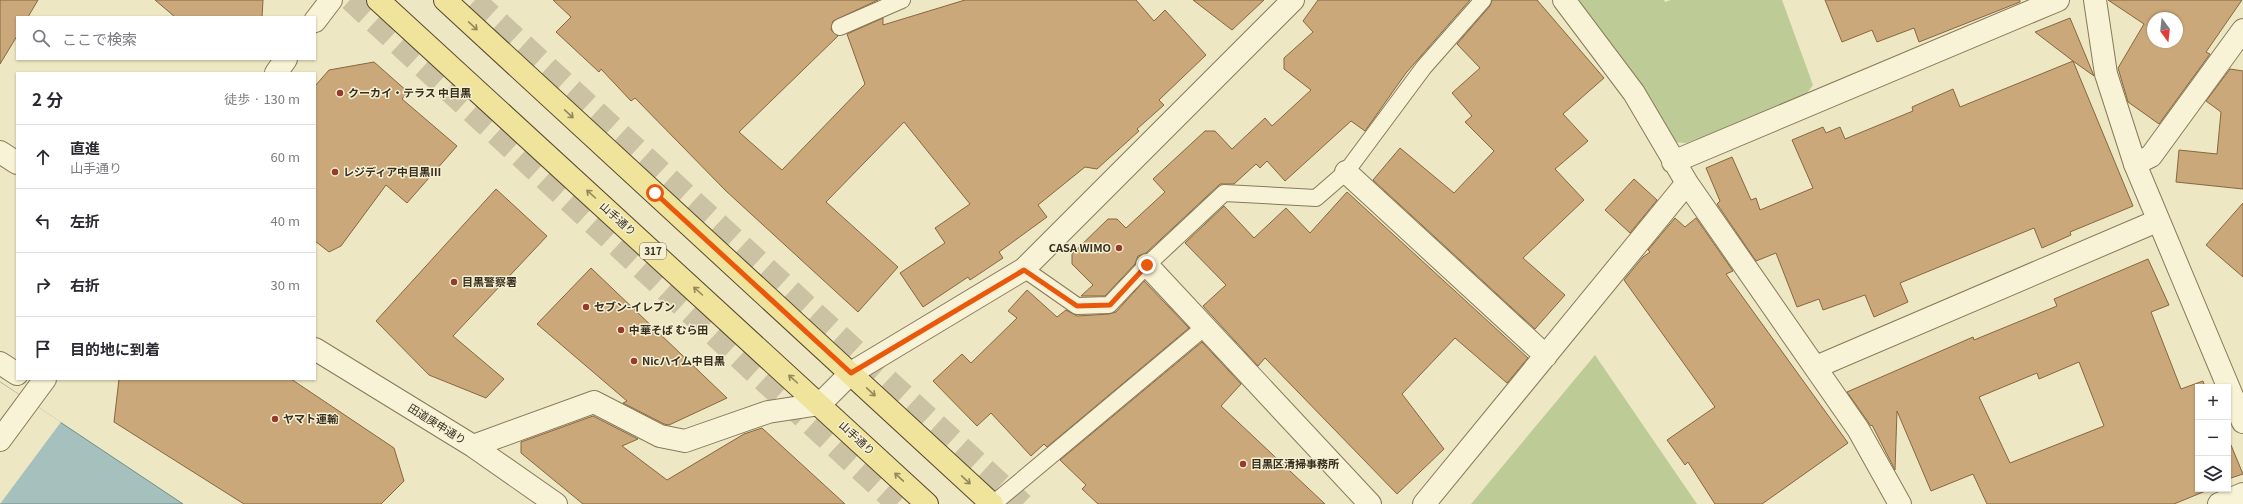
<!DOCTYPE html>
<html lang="ja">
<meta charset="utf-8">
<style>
:root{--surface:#fff;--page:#f7f7f7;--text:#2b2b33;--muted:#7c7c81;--line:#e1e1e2}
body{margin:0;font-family:Georgia,"Noto Sans JP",serif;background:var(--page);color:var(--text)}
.controls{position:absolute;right:12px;bottom:12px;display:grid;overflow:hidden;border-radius:0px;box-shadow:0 1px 3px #0004}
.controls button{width:36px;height:36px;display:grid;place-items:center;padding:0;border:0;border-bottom:1px solid var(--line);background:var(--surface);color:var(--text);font:20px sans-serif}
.compass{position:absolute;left:2147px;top:12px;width:36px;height:36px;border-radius:50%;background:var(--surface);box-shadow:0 1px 3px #0004;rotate:165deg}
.stop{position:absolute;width:12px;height:12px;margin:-9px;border:3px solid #ea580c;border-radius:50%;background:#fff}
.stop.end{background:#ea580c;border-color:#fff;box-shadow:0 1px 4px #0008}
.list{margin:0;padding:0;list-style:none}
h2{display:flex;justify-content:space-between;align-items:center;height:52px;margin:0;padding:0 16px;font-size:17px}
h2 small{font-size:13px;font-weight:400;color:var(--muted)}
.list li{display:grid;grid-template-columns:26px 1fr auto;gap:12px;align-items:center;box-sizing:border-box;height:64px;padding:0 16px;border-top:1px solid var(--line)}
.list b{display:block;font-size:15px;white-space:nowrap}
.list p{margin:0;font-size:13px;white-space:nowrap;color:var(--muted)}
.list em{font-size:13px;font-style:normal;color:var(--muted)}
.icon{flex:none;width:22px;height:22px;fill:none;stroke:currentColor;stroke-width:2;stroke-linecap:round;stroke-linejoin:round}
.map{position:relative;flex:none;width:2243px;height:504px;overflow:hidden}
.search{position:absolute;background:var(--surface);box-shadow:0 1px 3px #0004;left:16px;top:16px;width:300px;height:44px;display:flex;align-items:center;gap:10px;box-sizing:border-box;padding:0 14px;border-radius:0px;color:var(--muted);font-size:15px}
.panel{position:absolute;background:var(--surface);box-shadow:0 1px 3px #0004;left:16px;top:72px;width:300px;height:308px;border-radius:0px}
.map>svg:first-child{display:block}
</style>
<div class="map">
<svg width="2243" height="504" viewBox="0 0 2243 504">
<rect width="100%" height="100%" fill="#eee7c3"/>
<path fill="#bdcc97" d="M1564 0H1664L1665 2 1671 0H1782L1813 85 1800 103 1686 143 1672 142Z
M1595 355 1697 504H1471Z"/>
<path fill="#a5c0bd" stroke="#6c8e8b" d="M0 382 183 504H0Z"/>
<path fill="#eee7c3" d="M0 382 61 422 0 504Z"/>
<path fill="#cba879" stroke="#866740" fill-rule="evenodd" d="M0 0H38L28 17H17V36L0 64Z
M155 0H263L262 17H175Z
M553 0H878L833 21 831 30 838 36 739 132 782 170 865 84 847 34 883 18V25L965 0H1136L1154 21 1165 10 1206 55 1159 100 1164 105 1137 129 1139 131 1097 169 1085 167 1038 205 1047 217 999 252 1003 258 970 280 968 277 923 307 900 273 945 243 935 228 970 204 904 122 826 202 898 267 858 312 726 191 635 98 631 101 601 69 599 72 556 32 571 17Z
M1193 0H1264L1232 30Z
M1318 0H1470L1406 73 1365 131 1351 121 1285 181 1267 161 1260 168 1256 164 1234 184H1220L1146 253 1138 256 1135 264 1105 296H1081L1093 285 1072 264V254L1108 219H1117L1126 228 1165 192 1153 179 1205 131H1215L1232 149 1265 118 1272 126 1311 90 1284 69V58L1313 32 1303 21Z
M1492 0H1537L1604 78 1563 114 1588 141 1555 169 1584 200 1523 258 1565 295 1535 329 1373 180 1400 148 1454 193 1494 151 1465 122 1472 116 1452 93 1480 68 1457 44 1490 6Z
M1825 0H2020V2L1919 42 1914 28 1877 42 1872 30 1842 42Z
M2108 0H2242L2206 52 2210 54 2159 124 2128 102 2118 68 2144 24ZM2153 18H2177V42H2153Z
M2070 18 2094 76 2073 61 2133 206 2070 232 2071 235 2042 248 2034 228 1900 283 1908 302 1874 317 1865 295 1823 310 1819 299 1797 307 1776 253 1756 261 1717 204 1720 201 1706 168 1732 157 1751 200 1756 198 1760 210 1813 188 1792 140 1823 127 1826 133 1840 127 1845 139 1913 111 1912 107 1953 89 1960 107 2073 61 2035 32Z
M374 62 408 92 402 99 457 146 407 203 386 185 341 246 329 252 315 241V86L329 70Z
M2230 69 2243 71V189L2176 182 2179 150 2217 154 2221 112 2206 101Z
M1634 179 1657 200 1630 233 1605 210Z
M496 189 547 236 453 336 504 379 486 398 429 375 376 321Z
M1347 192 1528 358 1507 383 1455 338 1402 394 1444 449 1397 494 1265 358 1258 366 1203 306 1226 285 1185 243 1224 206 1254 238 1286 208 1310 233Z
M2243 203V277L2206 245Z
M1675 218 1685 227 1696 218 1733 271 1726 274 1848 443 1762 504H1715L1688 462 1685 465 1667 440 1715 407 1624 280 1643 257 1650 252 1648 250Z
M2148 259 2169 305 2151 312 2181 389 2203 381 2205 387H2198V489L2208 490 2174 504H1987L1973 474 1931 491 1897 411 1895 470 1872 425 1871 426 1847 392 1973 337 1974 340 2057 306 2054 299ZM2079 362 2104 426 2010 463 1979 397 2037 373 2039 379Z
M591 268 727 398 669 425 664 424 623 403 627 401 537 324Z
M1144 281 1189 328 1047 447 1044 444 1031 456 991 413 977 426 933 381 962 354 971 363 1017 318 1008 311 1027 290 1057 317 1066 310 1077 316 1109 314 1116 312Z
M1202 342 1241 384 1221 406 1325 504H1098L1082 489 1086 485 1060 460Z
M119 379H291L394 448 404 481 381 504H244L114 422Z
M593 416 638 439 622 446 667 480 744 434 762 428 845 504H583L521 453V442Z
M2228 438 2243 474 2228 479Z"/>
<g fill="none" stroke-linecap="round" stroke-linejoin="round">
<path stroke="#cac2a2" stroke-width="22" stroke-dasharray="22 11" stroke-linecap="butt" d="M350 0 897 504
M475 0 1023 504"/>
<defs>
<path id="service" d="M840 27 902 0
M1024 269 1077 306 1109 305 1147 265 1224 193 1316 198 1346 172 1424 67 1483 0
M993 504 1206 326"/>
<path id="minor" d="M1564 0 1634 93 1687 183 1858 429 1900 504
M0 152 17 163
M1673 162 2058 0
M2135 164 2151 156 2243 30
M1346 172 1546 356
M1147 265 1370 504
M315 349 473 446 556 504
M0 363 17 374
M1816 367 2157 221
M473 446 594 402 660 436 685 441 768 412 820 404 851 373 1024 269 1293 0
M1424 504 1687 183
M2219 504 2243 494"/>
<path id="tertiary" d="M2095 0 2106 74 2135 164 2243 422
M315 21 331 0
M276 73 286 59
M0 440 45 379"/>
<path id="primary" d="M378 0 927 504
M445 0 992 504"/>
</defs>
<use href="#service" stroke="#88795a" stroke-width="18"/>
<use href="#minor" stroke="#88795a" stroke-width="24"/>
<use href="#tertiary" stroke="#88795a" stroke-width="24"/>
<use href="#primary" stroke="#55462e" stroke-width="24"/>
<use href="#service" stroke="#f8f3d6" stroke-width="16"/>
<use href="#minor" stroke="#f8f3d6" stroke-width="22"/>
<use href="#tertiary" stroke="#f8f3d6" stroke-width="22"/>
<use href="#primary" stroke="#f0e39b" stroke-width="22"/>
</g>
<defs><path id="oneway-shaft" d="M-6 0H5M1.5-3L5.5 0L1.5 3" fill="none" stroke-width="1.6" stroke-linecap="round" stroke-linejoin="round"/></defs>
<g stroke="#94885c">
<use href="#oneway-shaft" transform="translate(473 26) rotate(43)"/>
<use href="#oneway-shaft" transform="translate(569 114) rotate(43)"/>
<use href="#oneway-shaft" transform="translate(591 194) rotate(-138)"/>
<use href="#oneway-shaft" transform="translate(698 291) rotate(-138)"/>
<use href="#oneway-shaft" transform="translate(793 379) rotate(-138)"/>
<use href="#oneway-shaft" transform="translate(871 392) rotate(43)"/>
<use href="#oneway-shaft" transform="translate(899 477) rotate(-137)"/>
<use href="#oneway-shaft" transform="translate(966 480) rotate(43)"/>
</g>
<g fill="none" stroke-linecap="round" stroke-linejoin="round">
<path stroke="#ea580c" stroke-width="5" d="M655 193 851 373 1024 270 1077 306 1110 305 1147 265"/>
</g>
<g fill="#963a2b" stroke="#f5f0d3" stroke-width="1.5">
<circle cx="340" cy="93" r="4"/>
<circle cx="335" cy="172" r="4"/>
<circle cx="1119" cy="248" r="4"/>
<circle cx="454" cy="282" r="4"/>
<circle cx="586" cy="307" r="4"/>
<circle cx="621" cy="330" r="4"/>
<circle cx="634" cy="361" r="4"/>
<circle cx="275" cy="419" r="4"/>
<circle cx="1243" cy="464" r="4"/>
</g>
<g text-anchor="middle" stroke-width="3" stroke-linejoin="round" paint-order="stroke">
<rect fill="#f5f0d3" stroke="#716854" stroke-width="1" x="640" y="243" width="26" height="16" rx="3"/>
<g font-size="10" font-weight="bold" fill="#382e1e">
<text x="653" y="255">317</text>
</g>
<g font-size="11" font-weight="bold" fill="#382e1e" stroke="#f5f0d3" text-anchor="start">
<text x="348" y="97">クーカイ・テラス 中目黒</text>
<text x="343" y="176">レジディア中目黒Ⅲ</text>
<text x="1111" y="252" text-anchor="end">CASA WIMO</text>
<text x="462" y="286">目黒警察署</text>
<text x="594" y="311">セブン-イレブン</text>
<text x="629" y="334">中華そば むら田</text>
<text x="642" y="365">Nicハイム中目黒</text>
<text x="283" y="423">ヤマト運輸</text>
<text x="1251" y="468">目黒区清掃事務所</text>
</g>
<g font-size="11" fill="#382e1e" stroke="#f5f0d3">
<text transform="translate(618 219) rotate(42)" y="4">山手通り</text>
<text transform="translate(437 424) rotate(32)" y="4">田道庚申通り</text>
<text transform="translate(857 438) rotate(43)" y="4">山手通り</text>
</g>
</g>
</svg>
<div class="controls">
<button>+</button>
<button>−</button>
<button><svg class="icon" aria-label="layers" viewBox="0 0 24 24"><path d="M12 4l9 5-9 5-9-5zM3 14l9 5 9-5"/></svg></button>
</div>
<svg class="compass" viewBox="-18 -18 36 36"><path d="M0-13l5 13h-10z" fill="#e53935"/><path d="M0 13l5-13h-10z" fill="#7c7c81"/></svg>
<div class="stop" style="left:655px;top:193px"></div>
<div class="stop end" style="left:1147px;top:265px"></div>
<div class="search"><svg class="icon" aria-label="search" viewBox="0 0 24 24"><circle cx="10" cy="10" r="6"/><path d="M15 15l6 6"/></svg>ここで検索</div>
<section class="panel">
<h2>2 分<small>徒歩 · 130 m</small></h2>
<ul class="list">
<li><svg class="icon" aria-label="ahead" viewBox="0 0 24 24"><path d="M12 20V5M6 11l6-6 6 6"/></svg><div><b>直進</b><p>山手通り</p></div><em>60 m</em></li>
<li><svg class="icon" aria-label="left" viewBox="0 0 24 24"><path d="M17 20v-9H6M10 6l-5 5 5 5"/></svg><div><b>左折</b></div><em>40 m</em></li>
<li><svg class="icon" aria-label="right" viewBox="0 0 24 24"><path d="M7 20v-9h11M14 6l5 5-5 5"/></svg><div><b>右折</b></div><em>30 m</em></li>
<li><svg class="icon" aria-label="arrive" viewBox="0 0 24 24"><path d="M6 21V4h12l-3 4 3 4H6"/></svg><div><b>目的地に到着</b></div></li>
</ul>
</section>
</div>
